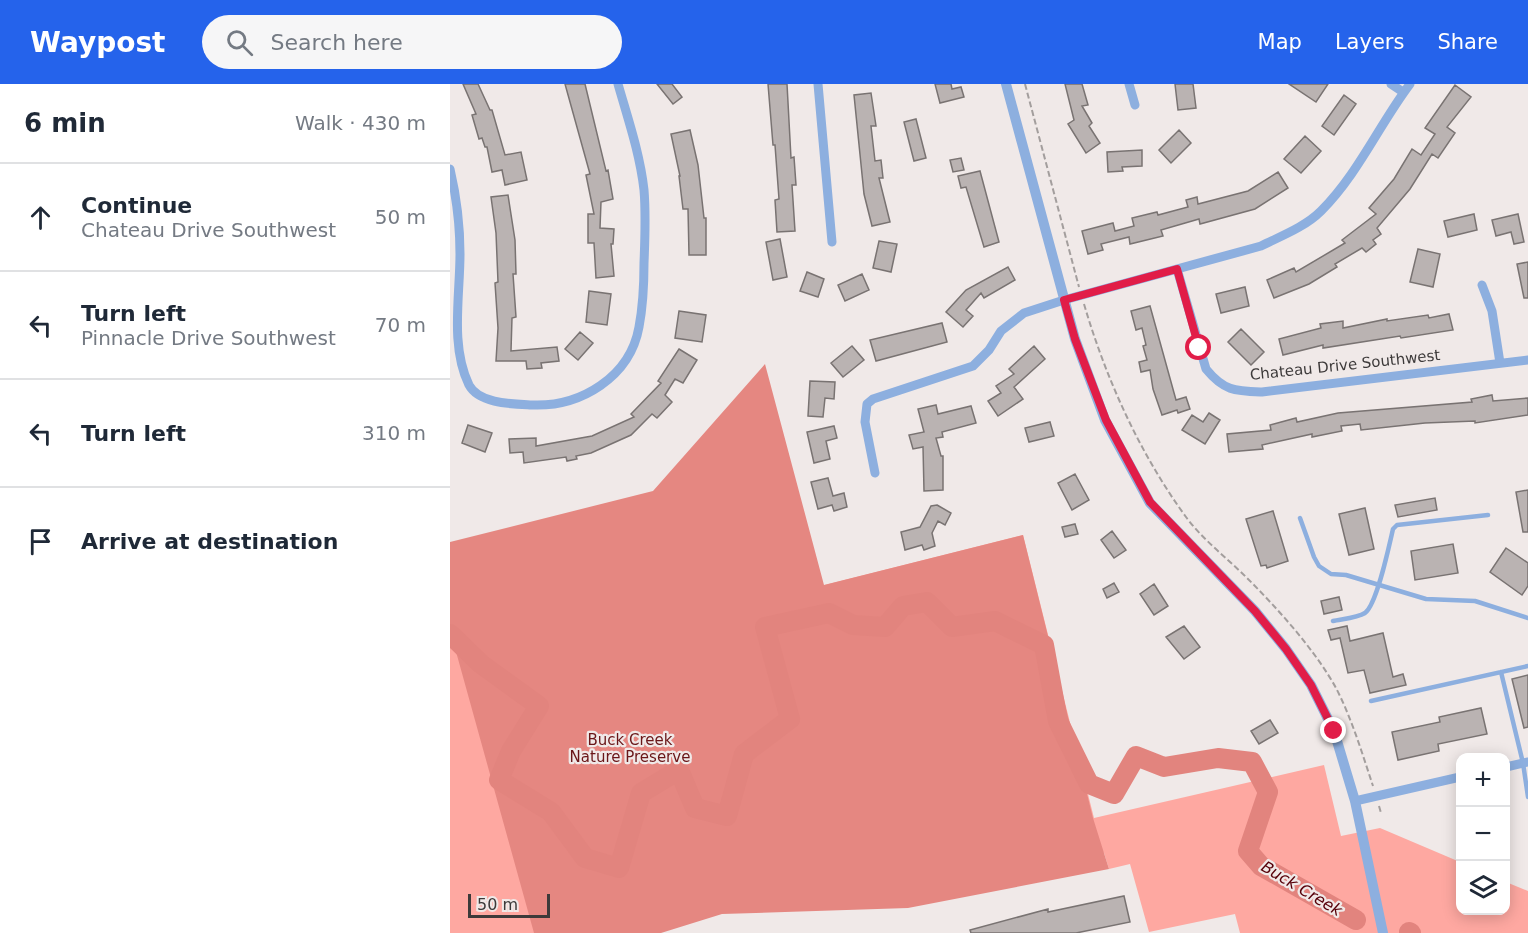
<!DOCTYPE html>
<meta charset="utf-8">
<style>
:root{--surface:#fff;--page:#f6f6f7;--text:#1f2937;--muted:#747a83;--line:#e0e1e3;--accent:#2563eb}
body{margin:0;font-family:"DejaVu Sans",sans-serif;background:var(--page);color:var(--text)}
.controls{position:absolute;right:18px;bottom:18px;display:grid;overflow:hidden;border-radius:12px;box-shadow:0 3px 15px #0003}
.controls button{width:54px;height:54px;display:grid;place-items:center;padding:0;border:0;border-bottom:2px solid var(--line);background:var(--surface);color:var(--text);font:30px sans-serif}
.scale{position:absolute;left:18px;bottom:15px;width:82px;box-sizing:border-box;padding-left:6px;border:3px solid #3d3a3a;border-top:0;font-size:16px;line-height:21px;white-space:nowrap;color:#3d3a3a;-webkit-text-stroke:4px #f0e9e8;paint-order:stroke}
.stop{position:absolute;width:18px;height:18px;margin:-14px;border:4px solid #e11d48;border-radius:50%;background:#fff}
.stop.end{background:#e11d48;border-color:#fff;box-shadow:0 2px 6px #0008}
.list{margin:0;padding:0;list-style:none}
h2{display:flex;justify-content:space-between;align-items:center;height:78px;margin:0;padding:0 24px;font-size:26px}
h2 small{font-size:20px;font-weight:400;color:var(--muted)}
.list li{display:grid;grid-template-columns:39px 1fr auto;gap:18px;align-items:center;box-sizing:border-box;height:108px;padding:0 24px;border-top:2px solid var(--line)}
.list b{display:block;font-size:22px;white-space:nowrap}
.list p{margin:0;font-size:20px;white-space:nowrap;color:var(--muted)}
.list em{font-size:20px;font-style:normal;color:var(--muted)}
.icon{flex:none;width:33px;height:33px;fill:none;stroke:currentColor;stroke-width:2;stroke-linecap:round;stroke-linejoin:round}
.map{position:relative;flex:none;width:1078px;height:849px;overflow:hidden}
header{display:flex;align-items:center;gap:36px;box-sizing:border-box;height:84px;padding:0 30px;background:var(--accent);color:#fff}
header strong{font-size:28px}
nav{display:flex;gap:33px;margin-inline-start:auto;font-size:21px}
.search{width:420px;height:54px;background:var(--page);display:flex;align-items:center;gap:15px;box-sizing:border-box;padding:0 21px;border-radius:33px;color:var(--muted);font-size:22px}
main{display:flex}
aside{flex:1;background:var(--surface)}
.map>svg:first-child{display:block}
</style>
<header>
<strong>Waypost</strong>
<div class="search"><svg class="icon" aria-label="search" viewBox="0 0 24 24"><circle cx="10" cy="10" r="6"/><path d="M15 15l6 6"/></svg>Search here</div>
<nav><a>Map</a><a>Layers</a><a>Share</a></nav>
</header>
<main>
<aside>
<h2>6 min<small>Walk · 430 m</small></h2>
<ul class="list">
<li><svg class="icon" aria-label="ahead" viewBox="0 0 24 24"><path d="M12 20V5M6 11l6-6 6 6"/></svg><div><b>Continue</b><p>Chateau Drive Southwest</p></div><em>50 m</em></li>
<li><svg class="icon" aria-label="left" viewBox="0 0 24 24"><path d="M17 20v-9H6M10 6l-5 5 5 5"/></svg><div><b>Turn left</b><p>Pinnacle Drive Southwest</p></div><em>70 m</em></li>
<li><svg class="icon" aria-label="left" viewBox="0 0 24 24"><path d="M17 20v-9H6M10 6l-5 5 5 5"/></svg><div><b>Turn left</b></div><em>310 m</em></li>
<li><svg class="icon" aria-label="arrive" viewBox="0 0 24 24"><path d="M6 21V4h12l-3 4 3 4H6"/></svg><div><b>Arrive at destination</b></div></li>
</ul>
</aside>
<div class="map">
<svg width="1078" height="849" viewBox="0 0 1078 849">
<rect width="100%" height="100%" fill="#f0e9e8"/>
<path fill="#fea8a1" d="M573 451 644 734 874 681 891 752 930 744 1010 778V826H1056V798L1078 807V849H790L785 830 699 848 680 780 659 785 654 769 579 709 173 849H0V458L236 536Z"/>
<path fill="#e58781" d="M315 280 374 501 573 451 643 734 659 785 458 824 272 830 211 849H84L0 546V458L203 407Z"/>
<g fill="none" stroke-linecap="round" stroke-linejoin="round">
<path stroke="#e2847e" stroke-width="20" d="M0 550 31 580 89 622 61 667 49 696 101 728 135 774 169 784 191 709 229 686 245 724 277 732 294 670 340 635 315 543 379 529 403 541 435 543 453 522 477 518 502 543 545 537 594 561 608 637 639 700 664 710 686 672 714 683 768 674 802 678 818 708 798 767 811 782 906 836
M959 848 961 849"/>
</g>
<path fill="#bab3b2" stroke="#797372" stroke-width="1.5" d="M13 0H28L40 26H42L55 71 71 68 77 96 55 101 52 86 42 88 37 63H35L32 54 29 55 22 31 26 30Z
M115 0H135L156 87 158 86 163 115 151 118 150 144 164 145 163 160H161L164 192 146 194 144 159H138V130H144L136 91 140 90Z
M207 0H222L232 13 223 20Z
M318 0H337L341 74 344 73 346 101H342L345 147 327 148 325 116 329 115 325 61H323Z
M485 0H501L502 5 511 3 514 13 490 19Z
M615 0H632L638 21 632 22 642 39 639 42 650 59 636 69 618 40 624 36Z
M725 0H743L746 24 728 26Z
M839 0H878L866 18Z
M1005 1 1021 13 997 43 1005 49 988 74 982 70 960 105 927 144 931 150 923 156 926 160 916 168 912 164 885 180 887 183 859 200 824 214 817 196 844 184 846 188 895 159 892 156 926 130 919 124 944 95 962 65 971 71 985 50 975 44Z
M421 9 426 42H421L425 77 431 76 433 94H429L440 138 422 142 414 110 404 11Z
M894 11 906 20 884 51 872 42Z
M466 35 476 74 464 77 454 38Z
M240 46 248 81 254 134H256V171H239L238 125H233L229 92H230L221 50Z
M729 46 741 59 721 79 709 66Z
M855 52 871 67 851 89 834 75Z
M692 66V82L672 83 673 87 658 88 657 68Z
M511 74 514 86 503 88 500 76Z
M530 87 549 158 534 163 516 103 511 104 508 92Z
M828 88 838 104 805 125 750 140 749 135 711 146 713 152 680 160 679 153 651 160 653 166 638 170 632 147 663 139 665 147 684 142 682 134 707 128 708 131 738 123 736 116 747 113 748 120 798 107Z
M58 111 65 156 66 190H63L66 233 62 234 61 267 107 263 109 277 91 279 92 284 77 285 76 277H46L48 244 45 199 48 198 46 149 41 113Z
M1024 130 1027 146 998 153 994 137Z
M1068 130 1074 158 1064 160 1061 148 1046 152 1042 136Z
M330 155 337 193 323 196 316 158Z
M429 157 447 160 441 188 423 184Z
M968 165 990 170 983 203 960 198Z
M1078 178V214H1074L1067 180Z
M558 183 565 196 534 214 531 209 516 226 523 232 513 243 496 228 516 206Z
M357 188 374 195 368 213 350 207Z
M412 190 419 206 395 217 388 201Z
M795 203 799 222 771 229 766 210Z
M139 207 161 210 157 241 136 238Z
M700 222 726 316 736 313 740 325 728 329 727 326 712 331 703 305 700 286 691 288 689 278 697 276 693 262 696 261 692 244 686 246 681 227Z
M229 227 256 231 252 258 225 254Z
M999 230 1003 246 951 254 950 252 873 264V261L833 271 829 255 871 244 870 240 893 237V244L937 235V237L978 231 979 234Z
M492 239 497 258 426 277 420 256Z
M791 245 814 268 801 281 778 258Z
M130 248 143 259 128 276 115 265Z
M402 262 414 276 393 293 381 279Z
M584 262 595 275 564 303 573 315 548 332 538 317 551 309 546 302 564 290 559 285Z
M229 265 247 276 233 299 225 295 215 311 222 318 207 334 202 330 181 351 141 369 126 372 127 375 117 377 116 373 74 379 73 368 60 369 59 355 86 354V362L142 352 184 333 181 330 211 299 208 297Z
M360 297 385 298 384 315 375 314 373 333 358 332Z
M1042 311 1043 317 1078 314V331L1025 339V337L975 339 911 346 910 340 891 342 892 347 862 353V350L812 361 813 365 779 368 777 350 821 346 820 341 846 334 847 338 888 329 1022 318 1021 315Z
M486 321 488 330 521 322 526 339 492 348 493 353 486 354 491 372H493V406L474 407 473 363 463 365 459 351 474 348 468 325Z
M759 329 770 336 755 360 732 346 742 331 753 338Z
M600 338 604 352 579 358 575 344Z
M18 341 42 349 35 368 12 359Z
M384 342 387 354 376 357 380 375 364 379 357 348Z
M625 390 639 416 622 426 608 399Z
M378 394 383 412 394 409 397 423 384 427 382 421 368 425 361 398Z
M1078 406V448H1073L1066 408Z
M985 414 987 426 948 433 945 421Z
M487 421 501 429 495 441 488 437 482 449 485 462 474 466 472 461 455 466 451 448 470 443 481 422Z
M915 424 924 465 899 471 889 430Z
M823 427 838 477 817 484 816 481 811 482 796 435Z
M625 440 628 450 615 453 612 443Z
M662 447 676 466 664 474 651 456Z
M1003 460 1008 489 965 496 961 467Z
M1056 464 1078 479V502L1072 511 1040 488Z
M664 499 669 508 657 514 653 505Z
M704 500 718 522 704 531 690 510Z
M889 513 892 526 874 530 871 517Z
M734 542 750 563 734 575 716 553Z
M897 542 900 557 933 549 943 593 953 590 956 601 920 609 914 586 898 589 890 554 881 556 878 546Z
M1078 591V643L1074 644 1062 595Z
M1031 624 1037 650 988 660 989 667 948 676 942 648 990 638 989 633Z
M820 636 828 649 809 660 801 647Z
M674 812 680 838 626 849H521L520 846 598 825V828Z"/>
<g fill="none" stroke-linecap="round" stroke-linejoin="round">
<path stroke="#a39e9d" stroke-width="2" stroke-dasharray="6 3" stroke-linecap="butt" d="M575 0 629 203
M634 220C656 295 690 370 736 433 753 456 777 474 797 494 828 525 865 566 886 604 902 635 912 669 923 702
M929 722 931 729"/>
<path stroke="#8dafdf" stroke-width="4.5" d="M850 434 864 473 869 482 881 490 896 491 976 515 1025 517 1078 534
M883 537C892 535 907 534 915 529 927 520 939 462 943 445L947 441 1038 431
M1051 588 1073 679 1078 713
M921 617 1078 582"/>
<path stroke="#8dafdf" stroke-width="9" d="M368 0 382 158
M679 0 685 21
M941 0 953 8
M0 85C7 115 10 139 10 170 10 212 0 262 19 301 29 320 63 320 82 321 131 323 180 293 189 243 193 222 194 200 194 179 195 155 196 130 194 106 190 70 178 35 168 0
M727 185 756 285C774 307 785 307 812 308L1078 276
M1032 201 1042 227 1050 279
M425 389 415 338 417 320 423 315 523 282 539 266 551 247 574 229 614 216 811 162C831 152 855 143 871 127 908 90 929 41 960 0
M1056 683 1078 678
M905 717 1010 693"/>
<path stroke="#8dafdf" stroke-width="10" d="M556 0 625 255 655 336 700 419 805 527 836 565 861 601 884 647 905 717 933 849"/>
</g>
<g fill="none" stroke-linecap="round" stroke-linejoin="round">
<path stroke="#e11d48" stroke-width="8" d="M749 264 727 185 614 216 625 255 656 336 700 418 805 527 836 565 861 601 884 647"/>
</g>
<g text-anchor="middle" stroke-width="4.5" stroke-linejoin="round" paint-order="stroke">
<g font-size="15" fill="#3d3a3a" stroke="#f0e9e8">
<text transform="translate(895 281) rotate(-6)" y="5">Chateau Drive Southwest</text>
</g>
<g font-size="15" fill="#6a1618" stroke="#f0e9e8">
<text x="180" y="661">Buck Creek<tspan x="180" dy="17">Nature Preserve</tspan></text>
</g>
<g font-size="16" font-style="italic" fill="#570009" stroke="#f0e9e8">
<text transform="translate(852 804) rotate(31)" y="6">Buck Creek</text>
</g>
</g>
</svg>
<div class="controls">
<button>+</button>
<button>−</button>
<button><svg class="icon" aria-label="layers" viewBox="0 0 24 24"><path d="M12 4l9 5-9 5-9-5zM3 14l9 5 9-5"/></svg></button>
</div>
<div class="scale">50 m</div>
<div class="stop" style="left:749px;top:264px"></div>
<div class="stop end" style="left:884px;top:647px"></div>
</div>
</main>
